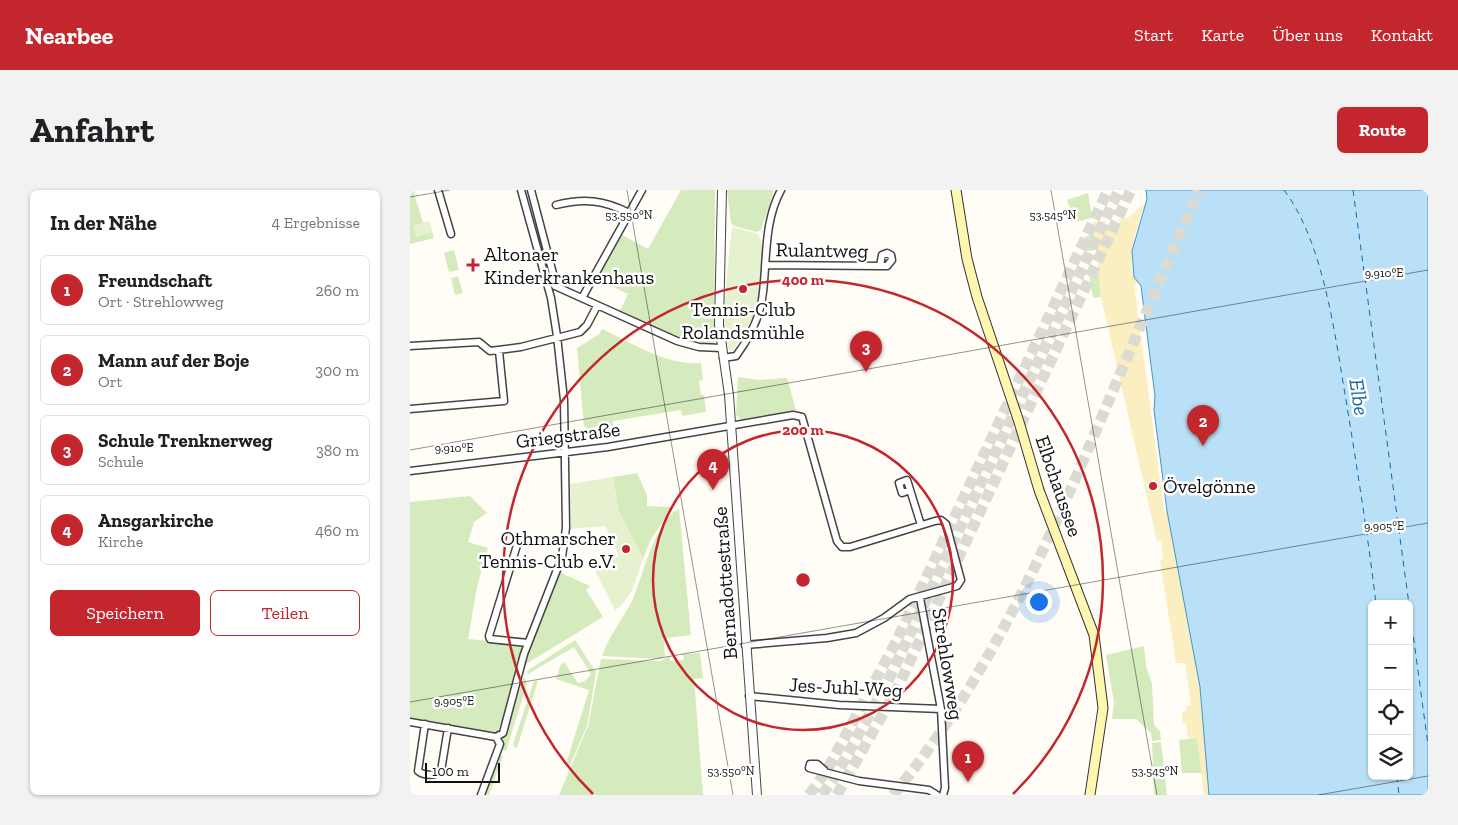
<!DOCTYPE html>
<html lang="de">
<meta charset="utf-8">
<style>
:root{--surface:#fff;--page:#f2f2f2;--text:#202124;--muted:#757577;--line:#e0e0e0;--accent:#c4262e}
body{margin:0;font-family:"Zilla Slab",serif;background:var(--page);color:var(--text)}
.controls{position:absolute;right:15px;bottom:15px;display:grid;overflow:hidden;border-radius:8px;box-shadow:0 1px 4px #0004}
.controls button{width:45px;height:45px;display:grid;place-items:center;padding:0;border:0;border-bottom:1px solid var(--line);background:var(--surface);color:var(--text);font:25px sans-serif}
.scale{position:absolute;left:15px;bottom:12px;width:75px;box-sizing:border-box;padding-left:5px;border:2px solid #111;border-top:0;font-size:14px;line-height:18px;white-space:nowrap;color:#111;-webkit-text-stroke:4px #fff;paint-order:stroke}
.you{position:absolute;left:628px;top:411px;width:18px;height:18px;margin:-12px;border:4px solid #fff;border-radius:50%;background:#1a73e8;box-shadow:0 0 0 8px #1a73e833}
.badge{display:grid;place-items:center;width:32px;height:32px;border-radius:50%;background:var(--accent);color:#fff;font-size:16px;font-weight:700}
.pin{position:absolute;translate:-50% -41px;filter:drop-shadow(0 1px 2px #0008)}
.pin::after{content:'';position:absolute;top:26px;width:18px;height:15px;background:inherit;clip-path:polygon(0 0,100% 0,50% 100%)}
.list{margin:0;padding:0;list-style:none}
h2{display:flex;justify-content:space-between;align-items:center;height:65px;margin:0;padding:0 20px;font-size:21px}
h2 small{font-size:16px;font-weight:400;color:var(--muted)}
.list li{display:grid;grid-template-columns:32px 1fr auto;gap:15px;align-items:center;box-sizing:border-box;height:70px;margin:0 10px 10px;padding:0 10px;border:1px solid var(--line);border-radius:8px}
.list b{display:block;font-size:19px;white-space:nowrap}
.list p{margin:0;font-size:16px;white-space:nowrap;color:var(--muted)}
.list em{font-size:16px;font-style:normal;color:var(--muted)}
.actions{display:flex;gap:10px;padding:15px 20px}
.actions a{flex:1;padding:11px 0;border:1px solid var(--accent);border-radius:8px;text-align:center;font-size:18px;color:var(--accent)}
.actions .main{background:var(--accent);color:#fff}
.icon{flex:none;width:28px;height:28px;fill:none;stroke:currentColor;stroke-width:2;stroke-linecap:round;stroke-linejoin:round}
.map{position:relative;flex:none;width:1018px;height:605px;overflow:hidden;border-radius:8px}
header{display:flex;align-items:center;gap:30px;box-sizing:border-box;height:70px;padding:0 25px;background:var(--accent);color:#fff}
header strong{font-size:24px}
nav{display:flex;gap:28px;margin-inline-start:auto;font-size:18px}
.intro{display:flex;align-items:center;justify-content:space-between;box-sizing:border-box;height:120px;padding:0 30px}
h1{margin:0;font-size:35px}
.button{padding:12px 22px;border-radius:8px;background:var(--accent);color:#fff;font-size:18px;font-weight:700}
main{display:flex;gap:30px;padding:0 30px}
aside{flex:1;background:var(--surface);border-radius:8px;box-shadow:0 1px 4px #0004}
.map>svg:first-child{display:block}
</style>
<header>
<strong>Nearbee</strong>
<nav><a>Start</a><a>Karte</a><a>Über uns</a><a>Kontakt</a></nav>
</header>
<div class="intro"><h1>Anfahrt</h1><a class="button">Route</a></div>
<main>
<aside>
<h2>In der Nähe<small>4 Ergebnisse</small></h2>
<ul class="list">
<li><span class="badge">1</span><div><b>Freundschaft</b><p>Ort · Strehlowweg</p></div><em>260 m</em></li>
<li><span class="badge">2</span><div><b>Mann auf der Boje</b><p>Ort</p></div><em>300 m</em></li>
<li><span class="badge">3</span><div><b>Schule Trenknerweg</b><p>Schule</p></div><em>380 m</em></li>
<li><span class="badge">4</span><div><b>Ansgarkirche</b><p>Kirche</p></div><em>460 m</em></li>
</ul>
<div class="actions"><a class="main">Speichern</a><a>Teilen</a></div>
</aside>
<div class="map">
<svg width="1018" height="605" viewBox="0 0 1018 605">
<rect width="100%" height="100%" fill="#fffdf5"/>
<path fill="#d5ebbd" d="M0 0H3L13 33 19 31 24 48 0 54Z
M271 0H305L304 154 277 152 209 123 218 104 187 89 212 45 238 59Z
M317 0H364L351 40 347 42 324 36 321 33Z
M678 3 682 28 665 32 657 10Z
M684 44 686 60 675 61 672 48Z
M44 60 49 80 39 82 34 63Z
M688 77 691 107 683 108 678 79Z
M48 86 53 103 45 105 41 88Z
M192 139C222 153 257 176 291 173L293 190 289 191 291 205H294L296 222 272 226 271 220 203 231V236L179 240 174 236 167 158 189 144Z
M328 187 349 190 377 188 386 220 332 230 326 225Z
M227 283 237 305V316L262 317 240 351 233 369 208 320 203 287Z
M60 306 77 323 64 332 58 352 78 358 67 397 58 449 113 454 96 520 87 543 0 529V312Z
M269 319 281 445 257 448 254 453 255 466 250 469 192 466C199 446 212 430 222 411 232 390 246 327 269 319Z
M149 382 180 396 176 400 193 427 116 474 115 472Z
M165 450 186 482 177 536 160 575 156 574 179 500 146 489 151 474 154 472 168 493 175 491 181 484 164 457 118 484 117 481Z
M734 456 736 476 742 494 744 535 750 541 751 550 742 551 741 543 726 529H702L704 512 696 465Z
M290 463 293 488 284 489 293 605H149L178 536 191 469 250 471 260 466V471L274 470 273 464Z
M114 486 117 494 96 561 90 559Z
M124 491H128L107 558 104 557 103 554Z
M787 548 792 583H772L769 550Z
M751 552 757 605H744L742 553Z
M89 564 93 566 79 605H74Z"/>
<path fill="#fbeec1" d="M735 13C729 31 712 78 728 92L724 95 754 320 756 324 757 321 790 497 799 605H794L787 548 778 549 776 533H772V522L777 521 776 516 781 515 775 473H766L750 370H753L751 351H747L691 107 683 32 695 31 696 37 710 35 709 29 718 28Z"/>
<path fill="#e6f2cf" d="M19 31 23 42 6 47 3 36Z
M322 37 348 44C359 60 349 112 341 130 336 141 329 150 323 160L320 161C308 145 320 60 322 37Z
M203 287 208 320 233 369C226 389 223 408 205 420L185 380 209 366 195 336 161 339 160 294Z"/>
<path fill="#b9e0f7" stroke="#3f96cf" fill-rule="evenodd" d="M736 0H1018V605H799L790 497 757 321 744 220 745 206 731 96 724 87 722 61 737 9ZM962 414H999V586H962Z"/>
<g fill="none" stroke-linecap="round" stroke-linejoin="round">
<path stroke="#1768a6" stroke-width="1" stroke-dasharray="6 5" stroke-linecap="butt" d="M874 0C914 53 925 146 936 210 947 278 958 346 966 414
M943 0 1018 555
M987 586 989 605"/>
<path stroke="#dbdad3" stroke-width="11" stroke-dasharray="11 5.5" stroke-linecap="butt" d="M399 605 417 580 486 452 698 0
M412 605 426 585 476 495 709 0
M427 605 486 501 721 0
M483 605C575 494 635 361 691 229 723 153 756 76 789 0"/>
<defs>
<path id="minor" d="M28 0 41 44
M121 0 145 91V96
M146 15C174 8 194 10 219 23
M355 75 470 76H477L482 70 481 65 477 63 472 65 470 76
M145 96 267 151 289 157 311 158
M172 108 232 0
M0 156 69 152 80 161 111 157 170 142 177 135 187 116
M313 168 326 166C340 147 351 126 353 102 357 68 354 31 371 0
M0 219 94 211 89 161
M0 281 198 257 383 225 392 227 427 351 432 357H440L525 331 531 330 536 334 551 390 547 396 500 409 474 428 446 443 417 448 335 455
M500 300 492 303 489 293 497 290 511 335
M108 352 79 446 80 449 118 453
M510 408 531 519 535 598 533 605
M339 506 429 515 531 519
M0 532 86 547
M15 534 8 581C14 586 25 586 31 581L38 538
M86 547 93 543 114 464 152 367 156 338 154 210 147 146 141 108 111 0
M414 580 407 574H400L399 578 449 591 519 600 527 605
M71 605 90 554 86 547"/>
<path id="tertiary" d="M312 0 309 135 319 205 347 605"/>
<path id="secondary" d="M546 0 557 69 567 107 609 232 629 300 684 445 693 518 680 605"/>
</defs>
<use href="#minor" stroke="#444" stroke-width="9"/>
<use href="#tertiary" stroke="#444" stroke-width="10"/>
<use href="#secondary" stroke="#333" stroke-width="11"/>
<use href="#minor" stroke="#fff" stroke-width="6"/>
<use href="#tertiary" stroke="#fff" stroke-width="8"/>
<use href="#secondary" stroke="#fff6b0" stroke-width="9"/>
</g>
<path fill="none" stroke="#111" stroke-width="1" stroke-opacity="0.45" d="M217 0 323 605M641 0 747 605M0 7 40 0M0 260 1018 80M0 512 1018 333M908 605 1018 586"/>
<g fill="none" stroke="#c4262e" stroke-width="2.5">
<circle cx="393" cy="390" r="150"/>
<path d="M183 604A300 300 0 1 1 603 604"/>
</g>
<g fill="#c4262e" stroke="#fff" stroke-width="2">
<path d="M60.5 67.5h5v5h5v5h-5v5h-5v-5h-5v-5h5z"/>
<circle cx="333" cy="99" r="5"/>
<circle cx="743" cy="296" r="5"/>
<circle cx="216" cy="359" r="5"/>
</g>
<g text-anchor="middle" stroke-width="5" stroke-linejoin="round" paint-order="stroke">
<g font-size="20" fill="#111" stroke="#fff">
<text transform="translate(412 60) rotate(1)" y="7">Rulantweg</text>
<text transform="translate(158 245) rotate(-7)" y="7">Griegstraße</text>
<text transform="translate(649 296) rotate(71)" y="7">Elbchaussee</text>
<text transform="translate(315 393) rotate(-94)" y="7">Bernadottestraße</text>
<text transform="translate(538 474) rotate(81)" y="7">Strehlowweg</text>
<text transform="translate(436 497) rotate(3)" y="7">Jes-Juhl-Weg</text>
</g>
<g font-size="20" fill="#111" stroke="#fff" text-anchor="start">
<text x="74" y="71">Altonaer<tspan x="74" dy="23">Kinderkrankenhaus</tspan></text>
<text x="333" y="126" text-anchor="middle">Tennis-Club<tspan x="333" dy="23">Rolandsmühle</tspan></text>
<text x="753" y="303">Övelgönne</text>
<text x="206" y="355" text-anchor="end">Othmarscher<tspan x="206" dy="23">Tennis-Club e.V.</tspan></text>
</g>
<g font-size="21" font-style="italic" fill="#1768a6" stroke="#fff">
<text transform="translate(949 207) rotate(81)" y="7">Elbe</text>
</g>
</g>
<g font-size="12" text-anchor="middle" fill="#111" stroke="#fff" stroke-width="5" stroke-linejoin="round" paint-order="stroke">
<text x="219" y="29">53.550°N</text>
<text x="643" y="29">53.545°N</text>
<text x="974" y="87">9.910°E</text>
<text x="44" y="262">9.910°E</text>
<text x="974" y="340">9.905°E</text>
<text x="44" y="515">9.905°E</text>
<text x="321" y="585">53.550°N</text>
<text x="745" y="585">53.545°N</text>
</g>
<circle cx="393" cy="390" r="8" fill="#c4262e" stroke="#fff" stroke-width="2.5"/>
<g font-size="15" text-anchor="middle" font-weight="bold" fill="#c4262e" stroke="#fff" stroke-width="5" stroke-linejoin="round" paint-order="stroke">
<text x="393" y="95">400 m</text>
<text x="393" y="245">200 m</text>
</g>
</svg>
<div class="controls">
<button>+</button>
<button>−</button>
<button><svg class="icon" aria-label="locate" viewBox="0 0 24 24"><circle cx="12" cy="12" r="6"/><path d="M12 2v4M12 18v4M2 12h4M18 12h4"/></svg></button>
<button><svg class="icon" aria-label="layers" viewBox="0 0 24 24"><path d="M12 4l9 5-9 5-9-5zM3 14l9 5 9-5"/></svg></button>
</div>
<div class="scale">100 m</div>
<div class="you"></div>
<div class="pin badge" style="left:558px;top:592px">1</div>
<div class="pin badge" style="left:793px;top:256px">2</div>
<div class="pin badge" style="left:456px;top:182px">3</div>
<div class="pin badge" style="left:303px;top:300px">4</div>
</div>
</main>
